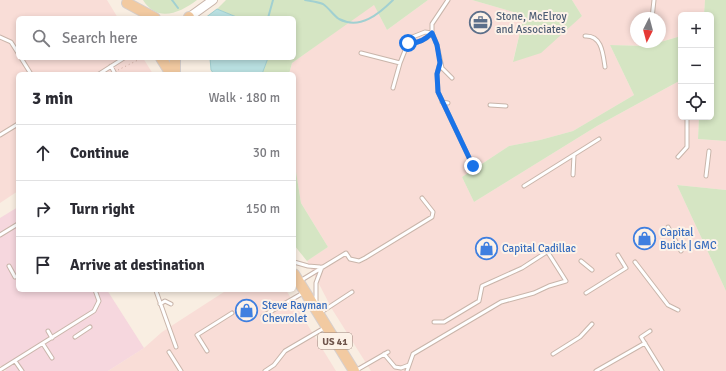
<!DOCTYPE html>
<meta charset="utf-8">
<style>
:root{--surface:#fff;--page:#f7f7f7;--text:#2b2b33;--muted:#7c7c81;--line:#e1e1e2}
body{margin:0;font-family:Signika,sans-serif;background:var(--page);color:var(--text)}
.controls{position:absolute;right:12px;top:12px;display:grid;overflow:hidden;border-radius:6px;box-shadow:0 2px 6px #0003}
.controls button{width:36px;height:36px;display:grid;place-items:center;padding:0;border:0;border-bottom:1px solid var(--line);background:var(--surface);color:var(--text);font:20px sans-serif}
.compass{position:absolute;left:630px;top:12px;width:36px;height:36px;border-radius:50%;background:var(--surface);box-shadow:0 2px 6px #0003;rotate:186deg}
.stop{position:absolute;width:12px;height:12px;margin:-9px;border:3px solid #1a73e8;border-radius:50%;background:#fff}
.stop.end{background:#1a73e8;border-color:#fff;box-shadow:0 1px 4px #0008}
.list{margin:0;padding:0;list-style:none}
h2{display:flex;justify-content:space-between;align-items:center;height:52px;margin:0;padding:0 16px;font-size:17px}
h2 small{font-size:13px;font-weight:400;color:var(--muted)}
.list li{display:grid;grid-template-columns:26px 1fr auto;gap:12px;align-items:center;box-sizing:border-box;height:56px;padding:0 16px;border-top:1px solid var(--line)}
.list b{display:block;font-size:15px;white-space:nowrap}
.list em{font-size:13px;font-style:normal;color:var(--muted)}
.icon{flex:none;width:22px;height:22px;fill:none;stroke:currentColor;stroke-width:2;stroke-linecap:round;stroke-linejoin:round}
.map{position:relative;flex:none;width:726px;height:371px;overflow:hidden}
.search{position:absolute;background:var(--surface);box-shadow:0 2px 6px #0003;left:16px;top:16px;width:280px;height:44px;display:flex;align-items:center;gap:10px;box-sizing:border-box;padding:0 14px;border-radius:6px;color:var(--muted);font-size:15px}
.panel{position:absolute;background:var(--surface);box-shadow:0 2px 6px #0003;left:16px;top:72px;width:280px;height:220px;border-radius:6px}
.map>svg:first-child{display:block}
</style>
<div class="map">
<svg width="726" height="371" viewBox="0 0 726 371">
<rect width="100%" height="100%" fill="#f9eee2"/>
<path fill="#f9ddd7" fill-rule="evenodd" d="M0 0H107L118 18H18V58H143L153 74H18V191L0 203Z
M428 0H472L524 15 513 61 582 16 572 0H705L704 15H681V36L647 46 610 45 634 95 573 131 540 140 509 146 462 177 474 202 597 126 681 80V117H699L698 139 726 141V190L677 185 726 291V371H371L332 309 307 261 328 247 301 203 296 172 294 169V74H289L292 63 374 4 387 30ZM636 18H660V42H636Z
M227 290H286L336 371H108L144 348 162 332Z"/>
<path fill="#f6d7de" d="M18 207V290H107L144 348 108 371H6L2 366H0V218Z"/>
<path fill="#d5e5c3" d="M143 0H197C180 13 157 23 143 0Z
M226 0H428L387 30 374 5 292 63 289 74H262L268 58H294V18H239L217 9Z
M472 0H572L582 16 541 53 513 62 524 15Z
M705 0H726V141L698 139 699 117H711V15H704Z
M681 36V80L597 126 474 202 462 177 509 146 540 140 573 131 634 95 610 45 647 46Z
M294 169 296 172 301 203 328 247 307 261 294 245Z
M677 185 726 190V291Z"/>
<path fill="#b9e0e1" stroke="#a1d0d1" d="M217 9 239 18H205Z
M210 58H268L262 74H214L211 70Z"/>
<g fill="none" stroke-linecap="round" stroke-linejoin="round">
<path stroke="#a1d0d1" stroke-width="2" d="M172 0 178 8
M305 0C310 1 318 2 323 4 329 8 333 15 339 19 360 30 379 14 393 0
M268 18 273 0"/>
<defs>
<path id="service" d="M448 0 432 24V33L437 45 442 68 452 78
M652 18 654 0
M585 36C602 35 603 54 605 67
M0 37 11 42 18 53
M408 43C417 44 425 40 432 33
M361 53 400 63
M21 58 31 74
M440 63 437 74 438 92 473 166
M111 66 115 74
M99 74 124 58
M393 88 400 63 410 38 425 32 432 33
M442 102 448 103
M490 105 506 106
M0 135 18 124
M678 157 687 147V117
M573 175 574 155
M706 176 709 151
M524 186 599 139
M668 227 681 251
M0 235 18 224
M581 261 592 270
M294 262 308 266 320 267
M635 262 668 305 678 310
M9 266 15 277
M300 281 346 253 350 259 359 261 365 258 432 217 433 212 422 198
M156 291 176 347
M586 293 626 268 618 255
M160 304 165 301 171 304
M316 304V283L322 267
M320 313 352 292
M263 316 303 293
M434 322H444L479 301 482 286 522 268 556 246
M48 331 52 338
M650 331 641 337 662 371
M75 337 90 327
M43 344 52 358
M207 351 197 335 232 313
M169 352 181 371
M384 354 395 367 401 368 409 365
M553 354 580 337 592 324
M15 361 22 371
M0 370 94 311 99 301 95 290
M265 371 274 365 285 351 326 327
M355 371 388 352
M407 371 413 354 501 302 534 293 549 286 566 281 547 251
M596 371 645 343"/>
<path id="tertiary" d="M188 18 213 0"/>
<path id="primary" d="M127 3 155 18
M189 18V17
M161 58 171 74
M175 74V58
M294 274 354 371"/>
</defs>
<use href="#service" stroke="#c9b5aa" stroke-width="5"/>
<use href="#tertiary" stroke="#c9b5aa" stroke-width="10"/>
<use href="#primary" stroke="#d6cfcd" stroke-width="12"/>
<path stroke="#d0ada1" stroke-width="1" stroke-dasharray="1 3" stroke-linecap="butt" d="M118 70 142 58"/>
<use href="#service" stroke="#fff" stroke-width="3"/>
<use href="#tertiary" stroke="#fff" stroke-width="8"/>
<use href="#primary" stroke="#f2caa1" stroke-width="10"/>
</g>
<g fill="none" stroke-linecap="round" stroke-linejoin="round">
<path stroke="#1a73e8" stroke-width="5" d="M408 43C417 44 425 40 432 33L437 45 440 63 437 74 438 92 473 166"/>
</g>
<defs>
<symbol id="office-ring" viewBox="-11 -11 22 22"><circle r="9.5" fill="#fdf2e8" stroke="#5c6f8a" stroke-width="1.5"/><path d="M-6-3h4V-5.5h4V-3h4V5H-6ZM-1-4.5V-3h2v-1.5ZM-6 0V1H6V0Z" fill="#5c6f8a"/></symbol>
<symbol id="shop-ring" viewBox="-11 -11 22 22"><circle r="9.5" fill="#fdf2e8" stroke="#3f7fe0" stroke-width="1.5"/><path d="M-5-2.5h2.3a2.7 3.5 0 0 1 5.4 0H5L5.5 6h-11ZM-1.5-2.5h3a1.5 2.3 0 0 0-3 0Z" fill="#3f7fe0"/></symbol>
</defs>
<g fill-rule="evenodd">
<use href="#office-ring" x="468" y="10" width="25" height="25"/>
<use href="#shop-ring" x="632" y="226" width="25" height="25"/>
<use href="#shop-ring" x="474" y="236" width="25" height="25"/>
<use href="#shop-ring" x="234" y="298" width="25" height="25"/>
</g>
<g text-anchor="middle" stroke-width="4" stroke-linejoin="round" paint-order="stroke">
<rect fill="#fdf2e8" stroke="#99837a" stroke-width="1" x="318" y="333" width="34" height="16" rx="3"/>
<g font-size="10" font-weight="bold" fill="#6e544b">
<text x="335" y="345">US 41</text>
</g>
<g font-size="11" fill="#4e5e75" stroke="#fdf2e8" text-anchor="start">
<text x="496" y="20">Stone, McElroy<tspan x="496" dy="13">and Associates</tspan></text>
</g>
<g font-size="11" fill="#366cbe" stroke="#fdf2e8" text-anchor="start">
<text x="660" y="236">Capital<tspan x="660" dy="13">Buick | GMC</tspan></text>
<text x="502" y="252">Capital Cadillac</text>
<text x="262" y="309">Steve Rayman<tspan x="262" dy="13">Chevrolet</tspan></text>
</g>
</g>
</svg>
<div class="controls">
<button>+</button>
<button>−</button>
<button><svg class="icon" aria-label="locate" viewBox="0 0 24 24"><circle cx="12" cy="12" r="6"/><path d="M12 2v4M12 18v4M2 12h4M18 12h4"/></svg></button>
</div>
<svg class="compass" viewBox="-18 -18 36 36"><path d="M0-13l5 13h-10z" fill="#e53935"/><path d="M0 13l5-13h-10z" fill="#7c7c81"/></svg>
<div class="stop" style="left:408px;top:43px"></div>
<div class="stop end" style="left:473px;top:166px"></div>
<div class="search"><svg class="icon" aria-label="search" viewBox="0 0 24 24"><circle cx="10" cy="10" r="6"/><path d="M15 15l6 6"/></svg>Search here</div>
<section class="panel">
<h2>3 min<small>Walk · 180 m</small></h2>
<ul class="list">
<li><svg class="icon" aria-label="ahead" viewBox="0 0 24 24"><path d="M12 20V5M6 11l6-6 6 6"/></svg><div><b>Continue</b></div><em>30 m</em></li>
<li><svg class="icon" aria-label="right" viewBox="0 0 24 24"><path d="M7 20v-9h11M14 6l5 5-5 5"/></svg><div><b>Turn right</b></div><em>150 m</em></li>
<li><svg class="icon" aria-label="arrive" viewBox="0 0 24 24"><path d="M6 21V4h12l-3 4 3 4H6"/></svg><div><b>Arrive at destination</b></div></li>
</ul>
</section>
</div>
